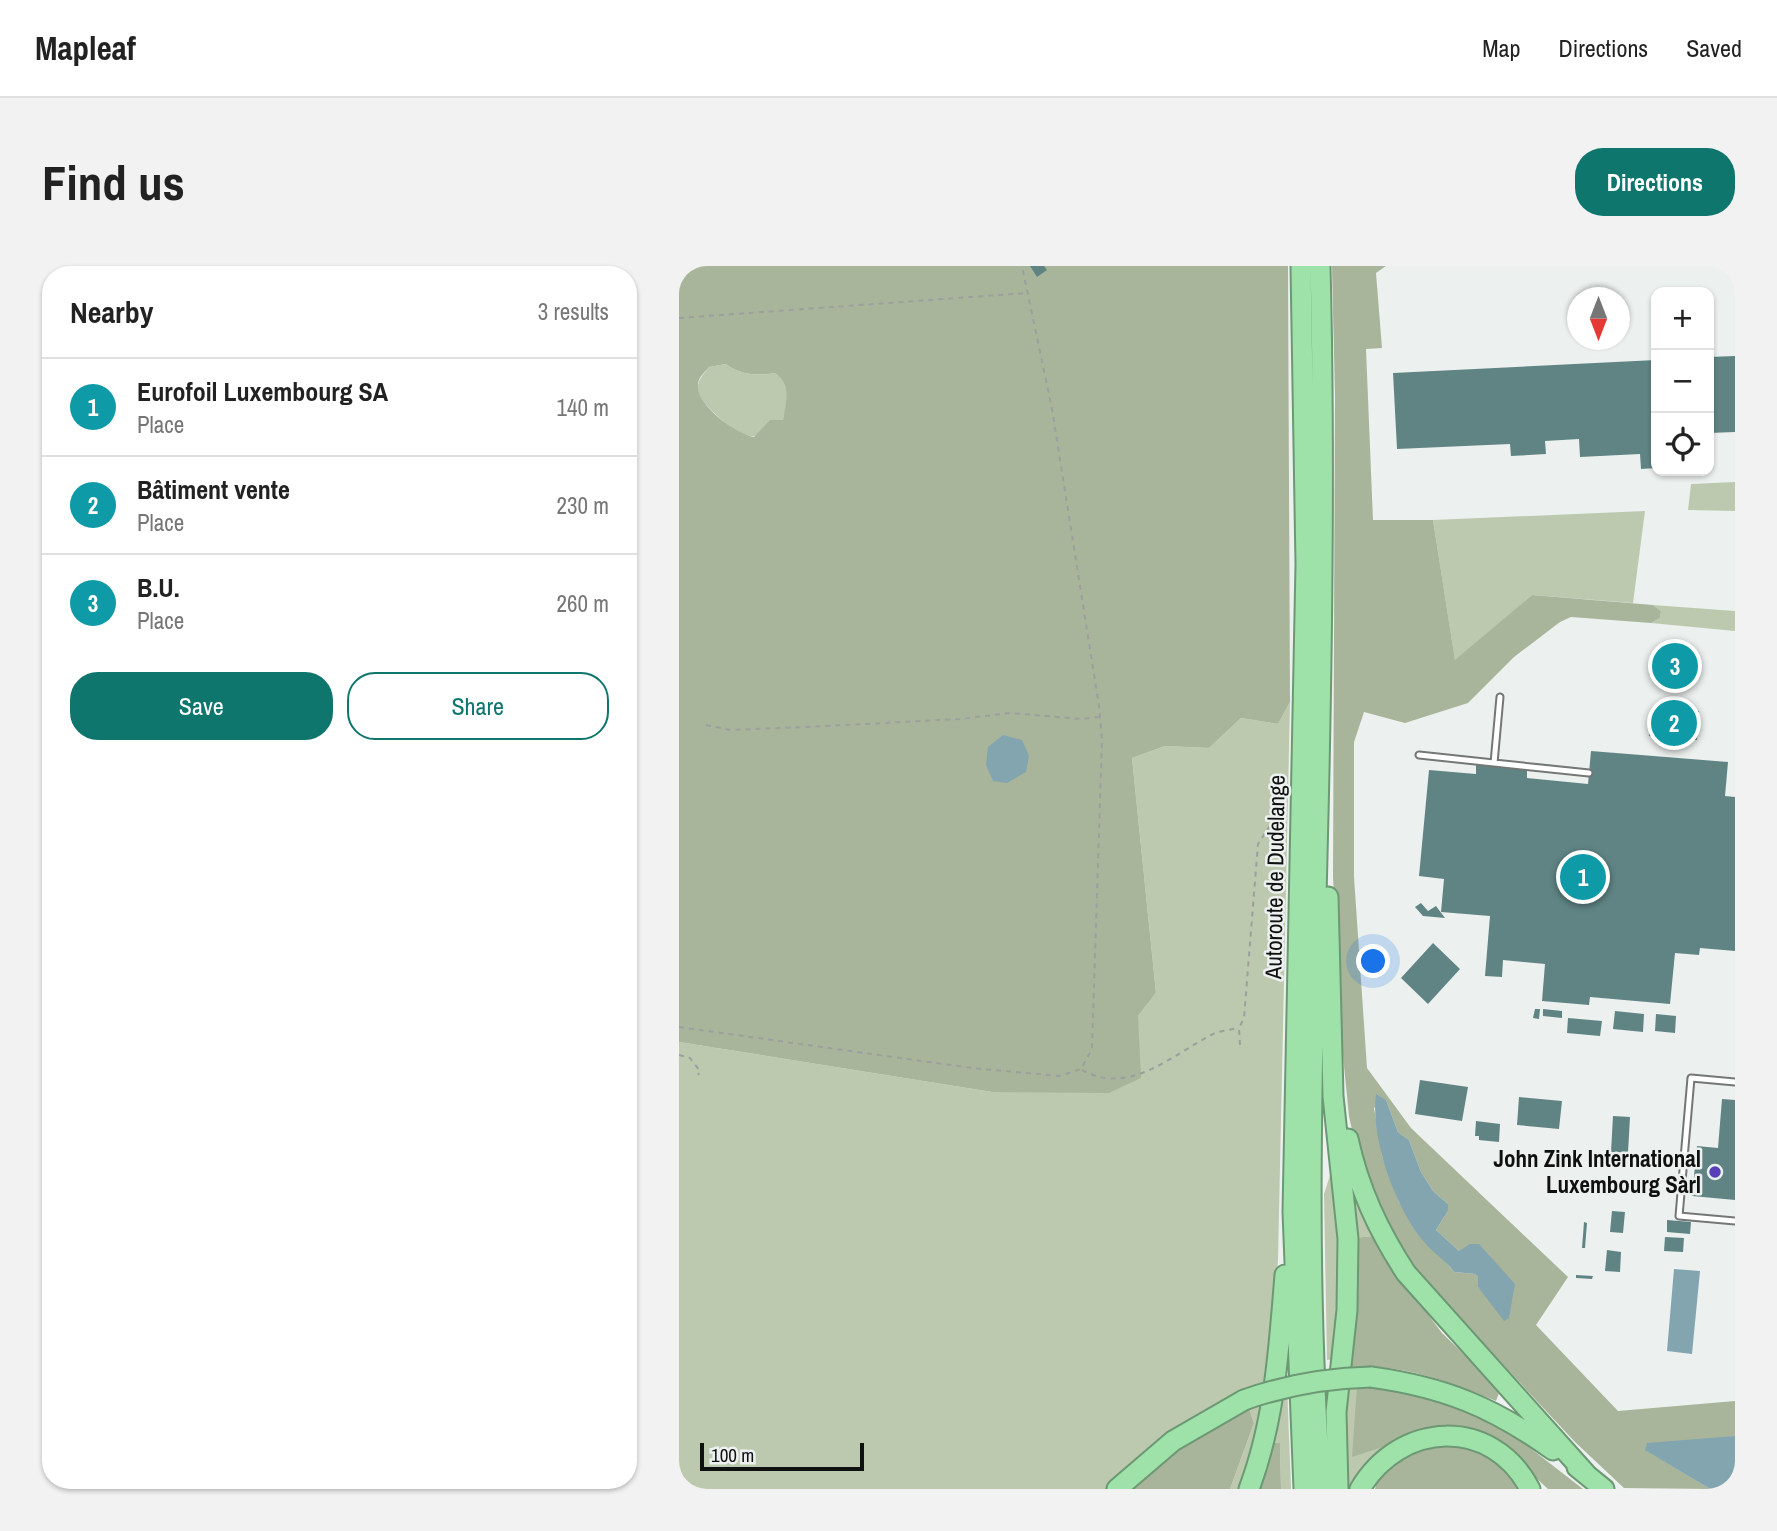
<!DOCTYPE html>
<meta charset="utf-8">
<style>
:root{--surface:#fff;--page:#f2f2f2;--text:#222;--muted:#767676;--line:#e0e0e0;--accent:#0f766e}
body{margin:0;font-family:"Archivo Narrow",sans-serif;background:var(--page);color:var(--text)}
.controls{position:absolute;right:21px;top:21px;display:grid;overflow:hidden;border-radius:14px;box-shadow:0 2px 5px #0004}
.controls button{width:63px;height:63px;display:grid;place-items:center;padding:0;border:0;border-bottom:2px solid var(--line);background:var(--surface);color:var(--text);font:35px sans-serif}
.compass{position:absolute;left:888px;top:21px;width:63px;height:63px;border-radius:50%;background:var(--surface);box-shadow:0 2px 5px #0004;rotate:180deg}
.scale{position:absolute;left:21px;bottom:18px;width:164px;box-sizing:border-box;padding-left:7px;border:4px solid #0f1010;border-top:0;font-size:19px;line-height:24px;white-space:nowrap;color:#0f1010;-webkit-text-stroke:5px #ecf1ef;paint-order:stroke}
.you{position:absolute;left:695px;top:696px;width:24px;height:24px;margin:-18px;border:5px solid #fff;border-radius:50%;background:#1a73e8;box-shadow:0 0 0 10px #1a73e833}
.badge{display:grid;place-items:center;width:46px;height:46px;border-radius:50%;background:var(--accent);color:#fff;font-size:23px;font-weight:700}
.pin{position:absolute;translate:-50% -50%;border:4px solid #fff;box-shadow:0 2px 7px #0006}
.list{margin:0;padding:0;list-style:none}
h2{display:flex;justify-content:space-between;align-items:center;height:91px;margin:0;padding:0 28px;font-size:30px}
h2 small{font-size:23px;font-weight:400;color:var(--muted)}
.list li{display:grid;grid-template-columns:46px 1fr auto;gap:21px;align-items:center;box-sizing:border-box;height:98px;padding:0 28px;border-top:2px solid var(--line)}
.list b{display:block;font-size:26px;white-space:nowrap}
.list p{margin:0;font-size:23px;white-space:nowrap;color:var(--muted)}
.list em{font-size:23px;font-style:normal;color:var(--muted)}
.actions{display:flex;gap:14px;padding:21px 28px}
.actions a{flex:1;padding:16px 0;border:2px solid var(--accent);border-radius:28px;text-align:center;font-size:24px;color:var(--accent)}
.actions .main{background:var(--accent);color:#fff}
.icon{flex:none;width:38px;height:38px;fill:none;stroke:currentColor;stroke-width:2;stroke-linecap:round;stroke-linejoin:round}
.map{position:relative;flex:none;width:1056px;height:1223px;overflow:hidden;border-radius:28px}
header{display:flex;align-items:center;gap:42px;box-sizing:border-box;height:98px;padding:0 35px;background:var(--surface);border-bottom:2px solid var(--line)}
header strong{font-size:33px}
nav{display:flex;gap:38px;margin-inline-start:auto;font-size:24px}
.intro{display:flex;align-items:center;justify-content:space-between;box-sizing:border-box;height:168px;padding:0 42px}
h1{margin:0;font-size:49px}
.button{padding:18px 32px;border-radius:28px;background:var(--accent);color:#fff;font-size:24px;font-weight:700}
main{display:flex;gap:42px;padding:0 42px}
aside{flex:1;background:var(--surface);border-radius:28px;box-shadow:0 2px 5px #0004}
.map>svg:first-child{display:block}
</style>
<header>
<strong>Mapleaf</strong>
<nav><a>Map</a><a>Directions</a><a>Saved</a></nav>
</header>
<div class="intro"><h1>Find us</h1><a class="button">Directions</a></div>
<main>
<aside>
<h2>Nearby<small>3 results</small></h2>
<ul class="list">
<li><span class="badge" style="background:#0f9aa8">1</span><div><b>Eurofoil Luxembourg SA</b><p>Place</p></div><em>140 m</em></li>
<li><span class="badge" style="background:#0f9aa8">2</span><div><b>Bâtiment vente</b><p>Place</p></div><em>230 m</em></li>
<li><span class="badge" style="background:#0f9aa8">3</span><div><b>B.U.</b><p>Place</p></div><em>260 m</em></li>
</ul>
<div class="actions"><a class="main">Save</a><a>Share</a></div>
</aside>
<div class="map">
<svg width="1056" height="1223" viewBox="0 0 1056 1223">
<rect width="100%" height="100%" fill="#ecf1ef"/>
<path fill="#bdc9ae" d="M47 98C60 109 80 110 96 107 113 119 108 136 104 154 96 159 85 168 75 170 61 173 20 138 19 124 18 114 24 109 30 101Z
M1056 216V245L1009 244 1012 218Z
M966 245 954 337 853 329 776 395 754 254Z
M974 339 1056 345V365L972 357 981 352 982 345Z
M611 436 599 993 593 1091 586 1142 563 1223H551L575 1157 569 1140 580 1117C522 1146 472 1177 427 1223H0V776L313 826 459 750 477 727 453 492 486 480 530 482 562 452 599 458Z
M654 900C660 965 662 1027 655 1093L648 1094 645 928Z
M674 918 694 970 675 972 670 919Z
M607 1092 612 1223H602L601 1177H590Z
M678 1120 716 1177 675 1223H668L665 1121Z"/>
<path fill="#a9b59a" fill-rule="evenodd" d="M0 0H609L611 436 599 458 562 452 530 482 486 480 453 492 477 727 459 750 462 812 430 827 313 826 0 776ZM47 98C60 109 80 110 96 107 113 119 107 136 104 154H91L75 171C57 168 11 136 20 114 21 110 27 105 30 101Z
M653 0H707L697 7 703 82 687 83 694 254H754L776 394 853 329 974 339 982 345 981 352 972 357 892 351 881 356 835 391 789 437 726 457 685 446 675 476V611L688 802 732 862 889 1011 857 1059 939 1145 1056 1135V1170L967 1184 1031 1223 945 1222 896 1176 737 1005 698 943 680 897 670 850 662 770 654 610 656 131ZM707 834 719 866 730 874 742 906 754 925 769 938V945L757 964 780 985 830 1052 799 1021V1011L796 1008 775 1006 720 936 703 890 695 842Z
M694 970 699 982 763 1067 821 1124 817 1135C767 1114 721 1097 667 1101L675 972Z
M678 1120 723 1122 815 1154 904 1223H869L835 1191 783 1163 748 1161 716 1177 673 1191Z
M569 1140 575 1157 551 1223H450L481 1194Z
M590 1177H601L602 1223H575Z
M763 1178C801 1183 817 1192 841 1223H696L701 1206 739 1182Z"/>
<path fill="#82a5af" d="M324 469 343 474 350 490 347 506 328 517 314 515 307 499 309 481Z
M697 828 707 834 719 866 730 874 742 906 754 925 769 938V945L757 964 780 985 791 978H800L836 1018 830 1052 825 1055 799 1021V1011L796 1008 775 1006C767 994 754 987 745 976 716 942 691 872 697 828Z
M995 1003 1021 1005 1013 1088 988 1085Z
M1056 1170V1223H1031L966 1184 968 1177Z"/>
<path fill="#608484" d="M351 0H365L368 4 358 11Z
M1056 90V166L1030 167V91Z
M977 94V202L962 203 961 188 901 191 900 173 866 175 867 188 832 190 831 178 718 183 714 107Z
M972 387 1021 390 1020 412 970 409Z
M973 441 1020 445 1018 474 970 470Z
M912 485 1049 496 1046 530 1056 531V685L1021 682 1020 689 996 687 991 738 911 731 910 739 863 735 866 698 824 694 823 711 806 710 811 650 762 646 765 613 740 610 750 504 797 508V499L848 503V512L909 518Z
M742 637 749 645 757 640 766 652 744 650 736 641Z
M754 677 781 703 749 738 722 712Z
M856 743H861L860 753 854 752Z
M864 743 883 745V752L864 750Z
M936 745 965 748 964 766 934 763Z
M977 748 997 750 996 767 976 765Z
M889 752 923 755 921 770 888 767Z
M741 814 789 821 783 855 736 848Z
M840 831 883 835 880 863 838 859Z
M1043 833 1056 834V934L1013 930 1018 880 1039 882Z
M934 850 951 851 949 887 932 886Z
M797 855 821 858 820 876 800 874V870H796Z
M933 945 946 946 944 967 931 966Z
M988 954 1012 956 1011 968 988 966Z
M905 956 908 957 906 982H903Z
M986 971 1005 972 1004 986 985 985Z
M928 984 942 986 941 1006 926 1005Z
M897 1009 914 1010 913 1013 897 1012Z"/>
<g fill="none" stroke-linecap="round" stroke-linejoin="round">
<defs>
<path id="service" d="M740 489 815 497 821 431
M815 497 910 507
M1056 816 1012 812 1000 950 1056 955"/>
<path id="motorway" d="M622 0 627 299 614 946 625 1223
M641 0C646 196 643 394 638 590 633 801 626 1013 642 1223
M649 631 654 830 669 973 668 1044 657 1146 659 1223
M669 873C680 923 699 964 727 1007L908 1209
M692 1111C765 1121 814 1141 874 1184
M898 1201 925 1223
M438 1223 494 1175 565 1134
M570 1223C596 1154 600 1082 606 1009
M681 1223C721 1155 813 1150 851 1223"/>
</defs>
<use href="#service" stroke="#737776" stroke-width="9"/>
<use href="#motorway" stroke="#6c9874" stroke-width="23"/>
<path stroke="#9c9f9e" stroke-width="2" stroke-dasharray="5 5" stroke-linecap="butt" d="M0 52 348 27
M27 459 51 464 127 461 281 453 331 447 403 453 420 451
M0 761 293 802 380 810 402 803 413 783 423 474 420 440 373 143 343 0
M561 779 560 762 565 752 579 578 592 558
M0 789 11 792 21 805 19 809
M403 804C450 830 492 790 532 769 540 765 550 764 559 762"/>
<use href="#service" stroke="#fff" stroke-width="5"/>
<use href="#motorway" stroke="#9ee2aa" stroke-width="19"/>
<defs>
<path id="motorway-bridge" d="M565 1134C607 1119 648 1112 692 1111"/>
</defs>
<use href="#motorway-bridge" stroke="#6c9874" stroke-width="23" stroke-linecap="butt"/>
<use href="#motorway-bridge" stroke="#9ee2aa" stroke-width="19"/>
</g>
<circle fill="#5740b8" stroke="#ecf1ef" stroke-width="2.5" cx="1036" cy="906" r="7"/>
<g text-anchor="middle" stroke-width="5" stroke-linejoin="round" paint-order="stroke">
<g font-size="23" fill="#0f1010" stroke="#ecf1ef">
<text transform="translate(596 611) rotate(-89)" y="8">Autoroute de Dudelange</text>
</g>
<g font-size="23" font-weight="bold" fill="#0f1010" stroke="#ecf1ef" text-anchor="end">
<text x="1022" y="901">John Zink International<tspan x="1022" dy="26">Luxembourg Sàrl</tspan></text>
</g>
</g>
</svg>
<div class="controls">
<button>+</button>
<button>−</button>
<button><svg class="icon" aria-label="locate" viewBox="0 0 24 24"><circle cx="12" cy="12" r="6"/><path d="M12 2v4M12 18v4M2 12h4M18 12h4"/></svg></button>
</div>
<svg class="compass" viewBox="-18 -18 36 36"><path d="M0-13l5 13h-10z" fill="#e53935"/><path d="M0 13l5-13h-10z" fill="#767676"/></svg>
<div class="scale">100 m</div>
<div class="you"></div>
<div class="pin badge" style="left:904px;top:611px;background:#0f9aa8">1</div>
<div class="pin badge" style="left:995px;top:457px;background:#0f9aa8">2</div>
<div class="pin badge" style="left:996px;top:400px;background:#0f9aa8">3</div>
</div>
</main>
